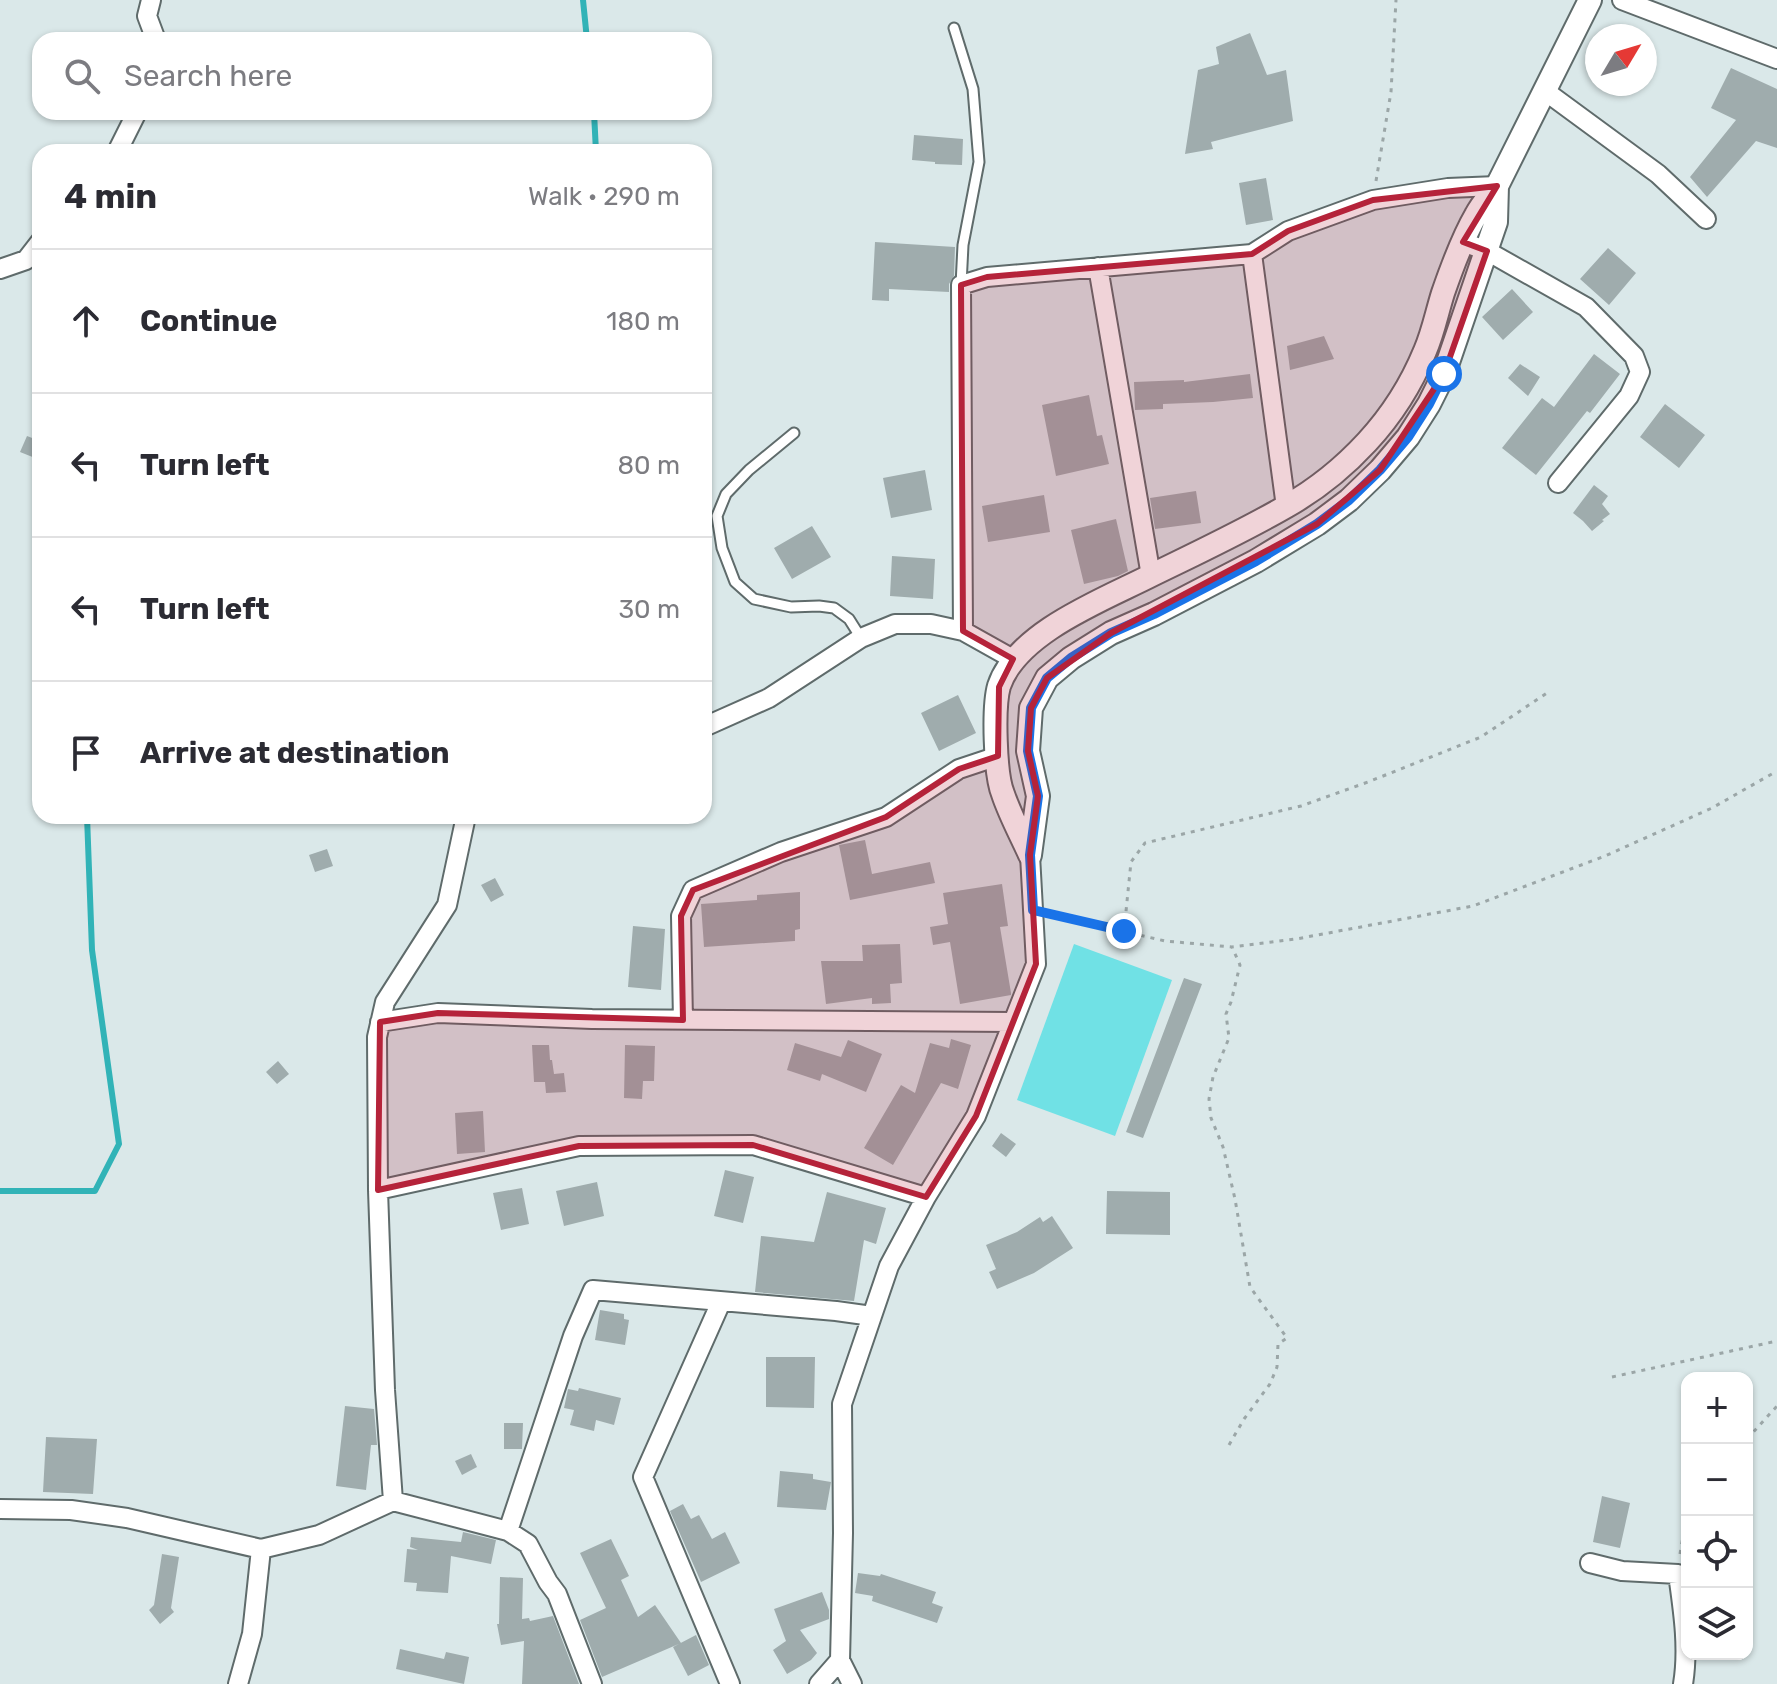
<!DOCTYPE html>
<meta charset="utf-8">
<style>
:root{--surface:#fff;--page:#f2f2f3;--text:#2b2b33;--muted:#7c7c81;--line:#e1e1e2}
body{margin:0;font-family:Rubik,sans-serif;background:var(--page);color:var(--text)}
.controls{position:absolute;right:24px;bottom:24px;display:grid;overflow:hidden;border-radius:16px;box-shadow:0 2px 6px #0004}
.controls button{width:72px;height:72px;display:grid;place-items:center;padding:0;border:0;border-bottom:2px solid var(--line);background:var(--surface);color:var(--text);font:40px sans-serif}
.compass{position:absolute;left:1585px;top:24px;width:72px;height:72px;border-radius:50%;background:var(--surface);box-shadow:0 2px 6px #0004;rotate:52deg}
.stop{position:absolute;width:24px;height:24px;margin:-18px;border:6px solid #1a73e8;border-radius:50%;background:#fff}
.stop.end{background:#1a73e8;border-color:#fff;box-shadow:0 2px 8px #0008}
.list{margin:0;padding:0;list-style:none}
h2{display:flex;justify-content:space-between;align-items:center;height:104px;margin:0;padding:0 32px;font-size:34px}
h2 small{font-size:26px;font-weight:400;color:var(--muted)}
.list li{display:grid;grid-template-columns:52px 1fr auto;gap:24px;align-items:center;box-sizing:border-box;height:144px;padding:0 32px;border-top:2px solid var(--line)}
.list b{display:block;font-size:30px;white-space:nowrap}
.list em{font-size:26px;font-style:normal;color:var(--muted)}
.icon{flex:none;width:44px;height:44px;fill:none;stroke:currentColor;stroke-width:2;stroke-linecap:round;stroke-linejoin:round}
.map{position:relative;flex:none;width:1777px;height:1684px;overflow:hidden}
.search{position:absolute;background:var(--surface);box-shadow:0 2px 6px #0004;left:32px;top:32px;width:680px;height:88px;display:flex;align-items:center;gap:20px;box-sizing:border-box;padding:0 28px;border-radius:24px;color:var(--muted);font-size:30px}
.panel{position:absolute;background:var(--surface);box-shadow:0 2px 6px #0004;left:32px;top:144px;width:680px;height:680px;border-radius:24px}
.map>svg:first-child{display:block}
</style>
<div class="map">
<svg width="1777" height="1684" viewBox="0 0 1777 1684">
<rect width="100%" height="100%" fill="#dae8e9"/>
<path fill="#70e1e5" d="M1074 944 1172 980 1115 1136 1017 1100Z"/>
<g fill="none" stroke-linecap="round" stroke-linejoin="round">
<path stroke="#31b3b7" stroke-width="6" d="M583 0 587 40
M594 112 596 152
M0 1191H95L119 1144 92 950 87 816"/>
</g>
<path fill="#9facad" d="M1250 33 1267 75 1286 70 1293 121 1211 142 1213 149 1185 154 1198 70 1219 64 1216 47Z
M1731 68 1777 89V148L1756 141 1707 197 1690 177 1736 120 1711 108Z
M914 135 963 139 962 165 935 164V162L912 160Z
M1266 178 1273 220 1246 225 1239 183Z
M875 242 955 247 954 276 949 284V292L889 289V301L872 300Z
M1608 248 1636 273 1609 305 1580 279Z
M1512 289 1533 312 1503 340 1482 317Z
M1324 336 1334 359 1290 370 1287 346Z
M1594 354 1620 374 1590 413 1587 411 1536 475 1502 448 1542 398 1554 407Z
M1520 364 1540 377 1528 396 1508 378Z
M1250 374 1253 398 1213 402 1163 404V409L1135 410 1134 382 1184 380V382Z
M1089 395 1097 436 1102 435 1109 464 1056 476 1042 405Z
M1665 404 1705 435 1679 468 1640 437Z
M27 436 40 441V460L20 452Z
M925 470 932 510 891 518 883 478Z
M1594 485 1608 496 1602 504 1610 514 1602 520 1604 521 1592 531 1583 521 1573 513Z
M1196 491 1201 523 1155 529 1150 498Z
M1044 495 1050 532 988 542 982 506Z
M1116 519 1128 571 1118 576 1084 584 1071 530Z
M812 526 831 557 792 579 774 548Z
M892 556 935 559 933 599 890 596Z
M958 695 976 733 939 751 921 713Z
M865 840 872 874 930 862 935 883 850 900 839 845Z
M327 849 333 866 315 872 309 855Z
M495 878 504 895 491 902 481 885Z
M1002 884 1008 926 1000 927 1011 993V995L960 1004 950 942 933 945 930 927 948 924 943 893Z
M800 892V929L795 930V941L704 947 701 904 757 900V895Z
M633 926 665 929 661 990 628 987Z
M900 944 902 983 890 984 891 1003 872 1004V998L826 1004 821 961H863L862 945Z
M1184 978 1202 984 1143 1138 1126 1132Z
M951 1039 971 1045 958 1089 941 1083 893 1165 864 1148 901 1085 915 1093 930 1043 949 1048Z
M848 1040 882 1054 866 1092 822 1074 820 1081 787 1070 795 1043 841 1057Z
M532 1045H549L550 1060H552L554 1074 564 1073 566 1092 546 1093 545 1082H534Z
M625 1045 655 1046 654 1081H643L642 1099 624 1098Z
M278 1061 289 1074 277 1084 266 1072Z
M483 1111 485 1152 457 1154 455 1113Z
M1001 1133 1016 1144 1006 1157 992 1146Z
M725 1170 754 1177 743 1223 714 1216Z
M597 1182 604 1216 564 1226 556 1191Z
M522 1188 529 1224 501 1230 493 1193Z
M1107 1191 1170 1192V1235L1106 1234Z
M827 1192 886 1208 876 1244 864 1240 854 1301 755 1292 761 1236 814 1242Z
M1052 1216 1073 1248 1034 1273 997 1289 989 1272 996 1269 986 1245 1017 1232 1040 1217 1043 1222Z
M600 1310 624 1314V1319L629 1320 625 1345 595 1340Z
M766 1357H815L814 1408 766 1407Z
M579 1388 621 1398 614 1425 596 1420 594 1431 570 1425 574 1410 564 1408 568 1389 578 1391Z
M345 1406 374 1409 377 1445H371L366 1490 336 1486Z
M504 1423H523L522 1449H504Z
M46 1437 97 1439 93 1494 43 1492Z
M471 1454 477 1467 462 1475 455 1461Z
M780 1471 813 1474V1479L831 1482 826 1510 777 1507Z
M1602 1496 1630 1503 1620 1548 1593 1542Z
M683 1504 691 1519 699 1515 712 1539 725 1532 740 1563 701 1582 670 1511Z
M463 1532 496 1540 491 1564 451 1556 448 1593 416 1591 417 1583 404 1582 407 1549 418 1550 410 1547 411 1537 461 1542Z
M611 1539 629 1576 621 1580 638 1617 655 1605 681 1643 602 1677 580 1620 606 1608 580 1553Z
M162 1554 179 1557 171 1608 174 1612 160 1624 149 1610 154 1605Z
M858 1573 880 1576 881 1574 936 1592 932 1603 943 1607 937 1623 872 1601 873 1596 855 1593Z
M500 1577 523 1578 522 1619 529 1618 530 1621 553 1616 579 1684H522L524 1641 501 1645 497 1624H499Z
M822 1592 829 1610V1619L800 1630 817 1653 811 1660 787 1674 773 1650 786 1641 774 1609Z
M696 1635 709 1665 688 1676 673 1647Z
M400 1649 444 1659 446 1652 469 1657 464 1684 396 1669Z"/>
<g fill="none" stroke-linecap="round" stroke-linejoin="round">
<defs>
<path id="service" d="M954 28 973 89 979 162 963 245 961 285
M794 433 749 470 726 494 717 516 722 548 735 582 754 599 791 607 819 606 834 608 849 619 861 638"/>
<path id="minor" d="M151 0 147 16 156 40
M1622 0 1777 59
M1545 91 1658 174 1706 219
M117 152 137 112
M1463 242 1487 251 1586 307 1634 356 1640 372 1629 396 1558 483
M1252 254 1286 507
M1098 267 1151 576
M0 269 26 260 40 242
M963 631 961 285 987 277 1252 254 1288 231 1373 200 1448 188 1497 186
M704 727 769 698 861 638 895 624H931L963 631 1013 659
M683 1020 681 916 693 890 781 852 886 817 959 769 998 756
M380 1022 438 1013 592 1019 1013 1022
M378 1190 579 1146 753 1145 926 1197
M721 1302 643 1477 730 1684
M393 1501 385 1390 378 1190 377 1037 385 1002 447 905 466 816
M0 1509 71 1510 127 1518 261 1549 319 1535 393 1501 508 1531 528 1544 548 1582 557 1594 592 1684
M508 1531 573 1336 593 1290 836 1311 872 1316
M1590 1563 1622 1571 1678 1574C1683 1610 1689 1648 1683 1684
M238 1684 252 1634 261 1549
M819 1684 840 1660
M852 1684 840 1660 843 1533 842 1404 889 1266 926 1197 976 1116 1036 964 1030 855"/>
<path id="tertiary" d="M1030 855C1021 835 1010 815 1003 794 995 775 993 707 999 686 1017 632 1105 599 1152 575 1197 553 1244 531 1287 506 1317 489 1343 468 1367 442 1392 415 1411 385 1425 351 1433 333 1437 312 1443 293 1452 267 1462 239 1476 215 1481 205 1490 195 1497 186L1590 0
M1030 855 1038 796 1028 751 1031 708 1047 678 1071 658 1111 633 1154 614 1256 561 1317 524 1349 500 1380 470 1408 437 1429 404 1444 374 1496 222 1497 186"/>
</defs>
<use href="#service" stroke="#5f6b6b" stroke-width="13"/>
<use href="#minor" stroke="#5f6b6b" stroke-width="22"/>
<use href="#tertiary" stroke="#5f6b6b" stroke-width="26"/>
<path stroke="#9ba6a7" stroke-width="3" stroke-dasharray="4 6" stroke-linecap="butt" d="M1376 181 1391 92 1396 0
M1053 915 1165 941 1232 947 1296 939 1473 906 1605 856 1712 808 1777 771
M1124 931 1131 862 1145 843 1301 806 1368 782 1481 737 1550 691
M1612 1377 1777 1341
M1747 1439 1777 1406
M1229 1445 1244 1419 1270 1384 1277 1367 1278 1344 1287 1338 1250 1287 1235 1199 1223 1147 1211 1118 1209 1099 1213 1077 1229 1038 1226 1014 1231 1002 1240 965 1232 947
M1680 1554 1687 1513"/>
<use href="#service" stroke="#fff" stroke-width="9"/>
<use href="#minor" stroke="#fff" stroke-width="18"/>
<use href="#tertiary" stroke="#fff" stroke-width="22"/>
</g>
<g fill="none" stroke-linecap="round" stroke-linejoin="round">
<path stroke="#1a73e8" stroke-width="10" d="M1124 931 1033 910 1030 855 1038 796 1028 751 1031 708 1047 678 1071 658 1111 633 1154 614 1256 561 1317 524 1349 500 1380 470 1408 437 1429 404 1444 374"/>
</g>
<path fill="#b5233a" fill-opacity="0.2" stroke="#b5233a" stroke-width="6" stroke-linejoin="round" d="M1497 186 1463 242 1487 251 1444 374 1380 470 1317 524 1111 633 1047 678 1031 708 1028 751 1038 796 1030 855 1036 964 976 1116 926 1197 753 1145 579 1146 378 1190 380 1022 438 1013 683 1020 681 916 693 890 886 817 959 769 998 756 999 687 1013 659 963 631 961 285 987 277 1252 254 1288 231 1373 200Z"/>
</svg>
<div class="controls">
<button>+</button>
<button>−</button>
<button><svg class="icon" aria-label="locate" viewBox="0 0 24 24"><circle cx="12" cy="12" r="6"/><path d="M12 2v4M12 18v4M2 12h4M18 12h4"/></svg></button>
<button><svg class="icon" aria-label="layers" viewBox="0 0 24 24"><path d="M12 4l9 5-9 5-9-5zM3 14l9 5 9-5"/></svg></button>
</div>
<svg class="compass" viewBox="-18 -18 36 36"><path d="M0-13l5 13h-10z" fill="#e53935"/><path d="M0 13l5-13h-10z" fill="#7c7c81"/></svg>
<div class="stop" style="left:1444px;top:374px"></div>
<div class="stop end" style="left:1124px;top:931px"></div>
<div class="search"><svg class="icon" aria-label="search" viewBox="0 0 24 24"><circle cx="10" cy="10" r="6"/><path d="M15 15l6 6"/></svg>Search here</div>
<section class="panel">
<h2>4 min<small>Walk · 290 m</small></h2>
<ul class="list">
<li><svg class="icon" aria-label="ahead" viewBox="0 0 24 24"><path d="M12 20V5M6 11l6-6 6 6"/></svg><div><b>Continue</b></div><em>180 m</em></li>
<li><svg class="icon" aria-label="left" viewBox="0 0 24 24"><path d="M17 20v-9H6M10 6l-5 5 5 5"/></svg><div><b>Turn left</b></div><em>80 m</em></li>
<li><svg class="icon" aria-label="left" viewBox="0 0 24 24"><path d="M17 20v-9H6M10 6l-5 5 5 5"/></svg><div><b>Turn left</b></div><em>30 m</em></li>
<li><svg class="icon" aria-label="arrive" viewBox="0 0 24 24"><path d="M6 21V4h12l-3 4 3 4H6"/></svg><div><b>Arrive at destination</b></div></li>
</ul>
</section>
</div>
